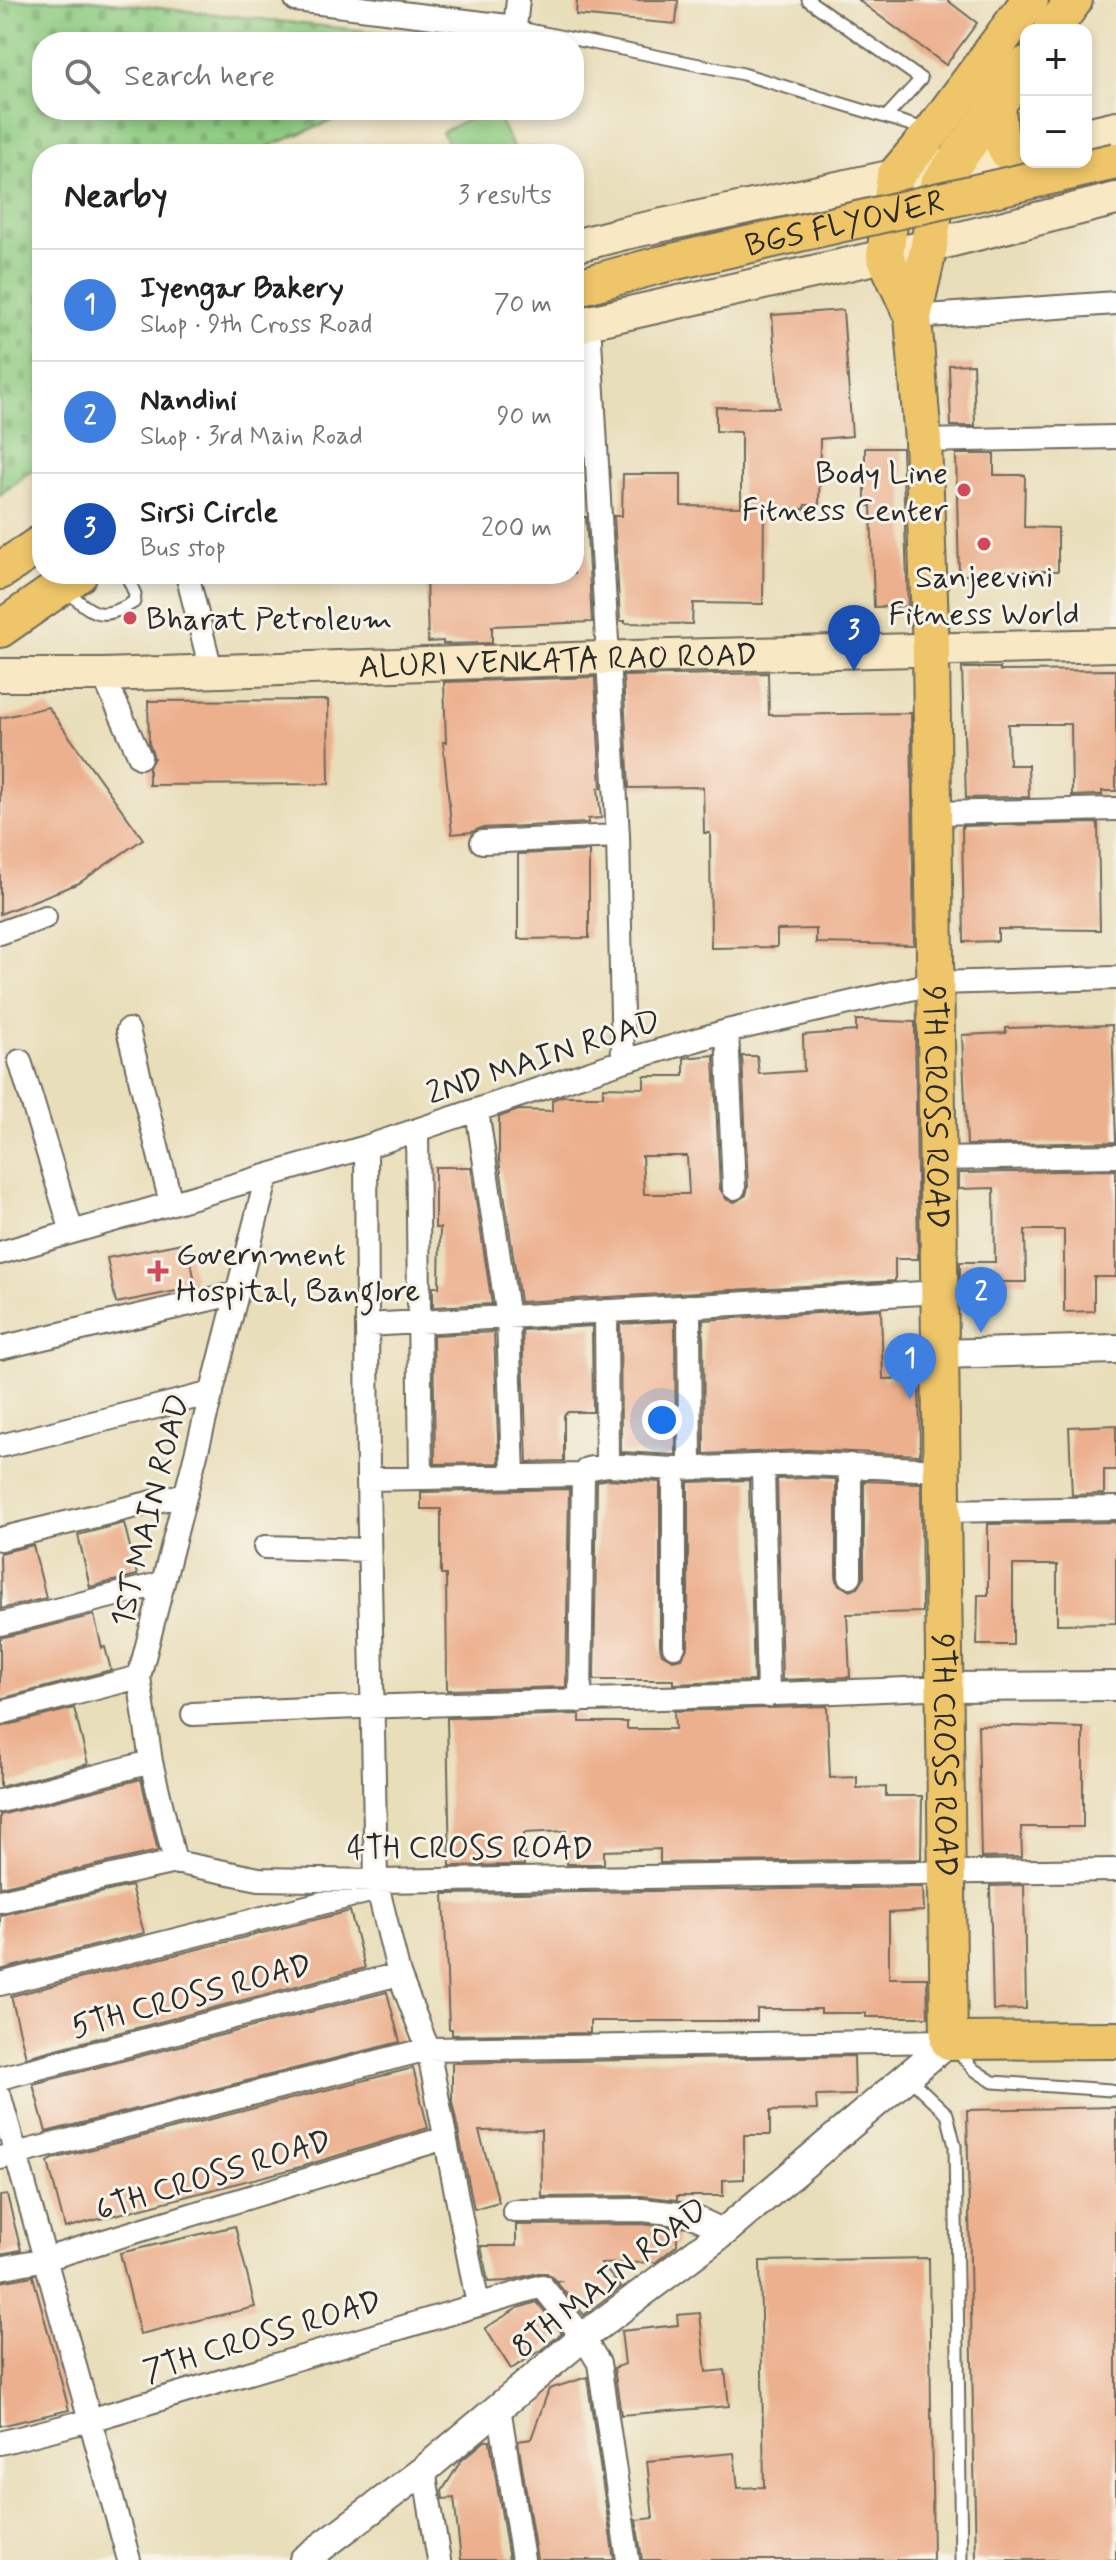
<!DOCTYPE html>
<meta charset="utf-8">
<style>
:root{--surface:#fff;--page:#f2f2f2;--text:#222;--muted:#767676;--line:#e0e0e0;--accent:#d1495b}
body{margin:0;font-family:Mynerve,sans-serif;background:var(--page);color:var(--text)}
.controls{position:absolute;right:24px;top:24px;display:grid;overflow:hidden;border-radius:16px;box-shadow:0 4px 12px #0003}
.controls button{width:72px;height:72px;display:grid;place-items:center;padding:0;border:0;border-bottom:2px solid var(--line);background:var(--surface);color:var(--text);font:40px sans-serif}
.you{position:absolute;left:662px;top:1420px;width:28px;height:28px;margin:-20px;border:6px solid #fff;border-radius:50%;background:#1a73e8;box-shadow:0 0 0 12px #1a73e833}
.badge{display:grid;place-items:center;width:52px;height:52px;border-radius:50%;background:var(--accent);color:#fff;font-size:26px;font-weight:700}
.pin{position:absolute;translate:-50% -66px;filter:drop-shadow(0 2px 4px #0008)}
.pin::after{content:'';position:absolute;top:42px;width:28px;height:24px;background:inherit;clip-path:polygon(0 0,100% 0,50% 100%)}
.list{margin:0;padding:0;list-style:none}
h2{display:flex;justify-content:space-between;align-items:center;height:104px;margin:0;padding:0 32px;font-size:34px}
h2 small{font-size:26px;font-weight:400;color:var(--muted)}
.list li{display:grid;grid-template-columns:52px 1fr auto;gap:24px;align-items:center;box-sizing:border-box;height:112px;padding:0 32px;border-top:2px solid var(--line)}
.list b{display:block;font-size:30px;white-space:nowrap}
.list p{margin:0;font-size:26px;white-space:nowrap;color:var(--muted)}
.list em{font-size:26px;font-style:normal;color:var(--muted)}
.icon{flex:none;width:44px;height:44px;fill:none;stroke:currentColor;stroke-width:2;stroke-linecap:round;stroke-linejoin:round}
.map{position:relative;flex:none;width:1116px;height:2560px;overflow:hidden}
.search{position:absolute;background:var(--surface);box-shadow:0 4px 12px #0003;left:32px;top:32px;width:552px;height:88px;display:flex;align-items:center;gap:20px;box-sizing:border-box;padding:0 28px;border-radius:32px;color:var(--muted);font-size:30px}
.panel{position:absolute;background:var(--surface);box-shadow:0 4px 12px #0003;left:32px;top:144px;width:552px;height:440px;border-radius:32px}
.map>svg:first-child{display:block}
</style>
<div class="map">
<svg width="1116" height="2560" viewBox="0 0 1116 2560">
<defs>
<pattern id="cemetery-stones" width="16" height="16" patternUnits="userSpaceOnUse" patternTransform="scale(2)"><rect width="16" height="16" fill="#8fcc82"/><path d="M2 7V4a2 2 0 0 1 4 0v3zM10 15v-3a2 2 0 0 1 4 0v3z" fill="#7caf70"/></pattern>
</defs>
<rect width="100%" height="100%" fill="#f7f3e8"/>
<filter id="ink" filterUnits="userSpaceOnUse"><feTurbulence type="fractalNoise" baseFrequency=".0125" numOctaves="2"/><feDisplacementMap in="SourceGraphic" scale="16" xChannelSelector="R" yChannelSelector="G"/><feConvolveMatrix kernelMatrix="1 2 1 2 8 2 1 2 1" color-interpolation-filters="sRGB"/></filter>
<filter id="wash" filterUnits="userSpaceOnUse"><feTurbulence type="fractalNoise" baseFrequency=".006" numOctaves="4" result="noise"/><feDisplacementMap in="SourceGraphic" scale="32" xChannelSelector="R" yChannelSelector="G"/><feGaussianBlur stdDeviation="1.8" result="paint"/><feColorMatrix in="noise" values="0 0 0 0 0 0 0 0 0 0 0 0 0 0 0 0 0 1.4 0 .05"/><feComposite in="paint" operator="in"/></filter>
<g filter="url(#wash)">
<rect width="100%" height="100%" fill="#e9deba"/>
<path fill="url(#cemetery-stones)" stroke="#5d7c56" stroke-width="2" d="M0 0H90L466 42H42V110H359L250 154H42V462L0 495Z"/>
<path fill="#8fcc82" stroke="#5d7c56" stroke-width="2" d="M486 110H494L517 154H454L442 132Z"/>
<g id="blocks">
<path fill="#ecb08e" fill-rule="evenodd" d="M577 0H678L676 24 576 15Z
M858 0H947L977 23 946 65Z
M843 310 852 436 820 439 819 505H805V509L764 508 763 604 693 603 692 624 625 623V621H620L614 516H622L623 474H681V506L741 507V432L716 431V407L779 408 772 315Z
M973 364 975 426H951L949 365Z
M865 448H902L908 606 874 607 871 506H865Z
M956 454H994V475H1025L1024 527 1058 528V571H1001V575H959Z
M574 517H586L592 622 492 626V643L443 644V641L428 642 426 576 574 574Z
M962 668H1000V671L1116 670V791H1102V795H1097L1072 796 1071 724H1008L1009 765H1028L1029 797 966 798Z
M768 673 769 715 911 713 914 945 816 943V929L777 930V947L711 948 710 833H704L703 787 629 788 623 676Z
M595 677 601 788H598L601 818 588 819V823L481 828 472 832 452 834 443 742H446L444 682Z
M328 700 329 784 149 785V767L154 758 149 743 148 701Z
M48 707 143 839 79 883 0 914V718Z
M1098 823 1100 930 998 929V941L964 942 962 826Z
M589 851V938L518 939V854Z
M856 1020 915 1022 918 1259H895V1281L520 1302 499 1160V1117L519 1110 552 1111V1100L562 1096H603V1087L644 1088V1076H684V1058L714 1055 720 1189 727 1200 735 1202 746 1195 748 1187 742 1056H757L759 1074 804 1071 803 1035 856 1031ZM642 1156H687L689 1194H644Z
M1112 1025 1116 1142 967 1145 962 1035 1006 1033V1028Z
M435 1167H471L492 1304 433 1307V1287H439L440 1228H435Z
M1116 1170V1277H1094V1311L1064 1312V1230H1025L1026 1282H993V1289H960V1262H995L994 1188 959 1189V1173Z
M187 1242 196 1287 116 1303 107 1258Z
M881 1309 883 1379 919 1378 920 1455 807 1450 704 1454 703 1320Z
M675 1321 676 1455 621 1452 620 1324Z
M592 1326 593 1412H568L564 1415V1461L527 1462 522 1330Z
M494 1332 499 1463 435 1464 433 1335Z
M1116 1425V1470H1104V1494L1072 1495 1069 1427Z
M807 1478 836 1479V1576L838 1584 849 1590 858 1588 864 1577V1481L921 1483 922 1612 847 1614 850 1677 782 1680 777 1479Z
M608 1479 660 1482V1646L662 1654 673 1660 682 1658 688 1646V1482L749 1480 754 1681 673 1684V1680H594L597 1481Z
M569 1489 566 1687 447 1690 446 1575H441V1509H421V1492Z
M1116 1522V1623L1057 1624V1565H1013V1645H977L978 1595H988V1524Z
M124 1523 137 1575 90 1587 78 1535Z
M33 1545 46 1598 1 1609 0 1553Z
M94 1615 102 1648 105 1647 111 1670 0 1699V1638Z
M827 1706 830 1778 857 1777V1788L886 1787V1796H922L921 1859 660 1863V1849L604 1851V1864H567L566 1831 524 1833V1865L450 1866 447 1718 577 1714 580 1715V1722H627V1729H675L674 1711Z
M74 1708 88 1764 0 1787V1727Z
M978 1725 1083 1728V1827H1021L1022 1857 981 1858Z
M141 1779 158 1851 0 1887V1815Z
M1024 1885 1026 2009 993 2010 990 1886Z
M131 1886 144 1933 0 1970V1915Z
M923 1887 924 1911 889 1913V1978H927L928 2017H866V2013H821V2009H757V2021H590V2033L452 2035V2029H449L444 1894Z
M350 1911 365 1968 26 2057 11 1996Z
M387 1992 400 2042 46 2132 33 2084Z
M854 2056 855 2095 816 2096 817 2110 770 2111V2135H744V2179L723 2180V2196H677V2200L642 2196 542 2197 541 2130 479 2131 499 2202 474 2209 452 2101V2063Z
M413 2068 428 2128 300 2167 65 2228 48 2162 53 2159Z
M1116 2107V2560H976L967 2110Z
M7 2195 21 2250 0 2254V2196Z
M641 2224 677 2228V2245L656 2262 601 2264 621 2287 584 2315 557 2283 560 2281H556L547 2273H538L508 2281 488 2282 481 2246H516V2225Z
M235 2226 255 2307 140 2334 120 2253Z
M929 2258 933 2560H642L636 2520 653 2518 647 2461 734 2453 738 2488 764 2487 760 2261Z
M33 2276 69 2410 0 2426V2282Z
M537 2302 562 2333 541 2350 511 2369 485 2328 518 2308Z
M700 2313 706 2372 725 2370 729 2406 621 2415 614 2368 625 2364 621 2331 678 2325 677 2315Z
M587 2377 614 2560H537L518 2441 531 2439 549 2389Z
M485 2441H490L509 2560H461L454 2498 443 2499 442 2491 461 2461Z"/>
</g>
</g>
<g filter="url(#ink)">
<use href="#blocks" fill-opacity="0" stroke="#6e6a5d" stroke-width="2"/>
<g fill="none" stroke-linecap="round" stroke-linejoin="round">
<defs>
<path id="service" d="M808 0 921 79 886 117
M515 27 743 74 928 130
M64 588C92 613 99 623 134 602L135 594 126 574
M957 2050 973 2069 993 2082 1111 2090
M909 2078 947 2114 955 2146 961 2560"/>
<path id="minor" d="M296 0 515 27 518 0
M913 317 1116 303
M589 322 618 836 623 1061
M923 441 1116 437
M187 574 211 670
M103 675 140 757
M933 813 1116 809
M482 842 618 836
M0 933 45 917
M128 1030 171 1203
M727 1031 734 1188
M20 1061 72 1232
M477 1110 508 1318 513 1476
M417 1130 421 1478
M366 1147 368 1479 376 1881 399 1974 428 2049 478 2305
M938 1159 1116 1156
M0 1253 366 1147 623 1061 727 1031 936 983 1116 978
M689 1306 690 1468
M606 1311 607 1465
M367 1325 940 1292
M0 1348 237 1293
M0 1446 212 1393
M763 1468 768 1696
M368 1479 583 1475 587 1469 607 1465 674 1469 807 1464 942 1470
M943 1511 1116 1508
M0 1539 186 1494
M265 1547 369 1550
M850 1576V1465
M0 1624 163 1583
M674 1646V1469
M580 1701 583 1475
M0 1713 139 1677
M193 1714C443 1701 694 1700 945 1687
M0 1801 151 1762
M175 1862 151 1762 139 1677 267 1176
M0 1901 175 1862 259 1879 376 1881 1116 1870
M0 1984 378 1889
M0 2078 399 1974
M0 2097 129 2560
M0 2158 428 2049 949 2041
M514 2211 642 2210 690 2215 725 2231
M0 2268 45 2259 445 2138
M499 2407 523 2560
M0 2443 90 2420 542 2286 583 2337 599 2363 628 2560
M424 2470 439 2560"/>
<path id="tertiary" d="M940 1354 1116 1349
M945 1687 1116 1686
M304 2560 424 2470 583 2337 725 2231 949 2041"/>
<g id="secondary">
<path d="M1086 134 1116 127"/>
<path d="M574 246 625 233 1026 148"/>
<path d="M574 329 589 322 929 246 1116 199"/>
<path id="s1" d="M0 675H103L630 657 1116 645"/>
</g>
<g id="primary">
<path d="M1052 30 1074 0"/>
<path id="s2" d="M1026 65 938 185 929 246 913 317 923 441 931 650 949 2041 1116 2040"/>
<path d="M997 103 999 134 1008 152"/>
<path d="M913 317 885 256 895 176 933 131 1030 0"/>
</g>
<path id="trunk" d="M0 571 42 543
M0 629 79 574"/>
</defs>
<use href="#service" stroke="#6e6a5d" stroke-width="15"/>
<use href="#minor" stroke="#6e6a5d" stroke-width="26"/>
<use href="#tertiary" stroke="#6e6a5d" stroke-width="32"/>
<use href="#secondary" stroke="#6e6a5d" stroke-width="36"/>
<use href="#primary" stroke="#6e6a5d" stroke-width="40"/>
<use href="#trunk" stroke="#6e6a5d" stroke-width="40"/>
<use href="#service" stroke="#fff" stroke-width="11"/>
<use href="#minor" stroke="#fff" stroke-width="22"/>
<use href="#tertiary" stroke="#fff" stroke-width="28"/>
<use href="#secondary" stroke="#f8e8c3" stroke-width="32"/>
<use href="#primary" stroke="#eec569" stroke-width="36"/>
<use href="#trunk" stroke="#eec569" stroke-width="36"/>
<defs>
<g id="trunk-bridge">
<path id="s3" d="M574 288 659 265 1116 161"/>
</g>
</defs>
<use href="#trunk-bridge" stroke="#6e6a5d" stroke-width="40" stroke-linecap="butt"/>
<use href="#trunk-bridge" stroke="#eec569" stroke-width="36"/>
</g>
</g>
<g fill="#d1495b" stroke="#f7f3e8" stroke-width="3">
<circle cx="964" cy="490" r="8"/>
<circle cx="984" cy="544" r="8"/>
<circle cx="130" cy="618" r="8"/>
<path d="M154 1259h8v8h8v8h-8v8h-8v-8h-8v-8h8z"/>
</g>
<g text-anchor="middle" stroke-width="6" stroke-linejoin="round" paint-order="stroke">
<g font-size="32" fill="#2b2b2b" stroke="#f7f3e8">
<text dy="11" stroke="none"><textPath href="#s3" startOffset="278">BGS FLYOVER</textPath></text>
<text dy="11" stroke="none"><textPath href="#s1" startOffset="558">ALURI VENKATA RAO ROAD</textPath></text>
<text transform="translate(543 1056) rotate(-18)" y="11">2ND MAIN ROAD</text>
<text dy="11" stroke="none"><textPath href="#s2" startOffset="1074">9TH CROSS ROAD</textPath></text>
<text transform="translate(149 1510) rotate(-76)" y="11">1ST MAIN ROAD</text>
<text dy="11" stroke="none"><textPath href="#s2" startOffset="1722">9TH CROSS ROAD</textPath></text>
<text x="470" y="1858">4TH CROSS ROAD</text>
<text transform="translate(191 1995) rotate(-15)" y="11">5TH CROSS ROAD</text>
<text transform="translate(213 2174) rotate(-17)" y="11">6TH CROSS ROAD</text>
<text transform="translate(609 2277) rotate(-38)" y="11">8TH MAIN ROAD</text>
<text transform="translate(262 2335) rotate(-17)" y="11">7TH CROSS ROAD</text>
</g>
<g font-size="32" fill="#2b2b2b" stroke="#f7f3e8" text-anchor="start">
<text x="948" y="483" text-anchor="end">Body Line<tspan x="948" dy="37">Fitness Center</tspan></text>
<text x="984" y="587" text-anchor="middle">Sanjeevini<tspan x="984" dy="37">Fitness World</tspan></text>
<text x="146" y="629">Bharat Petroleum</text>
<text x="176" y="1264">Government<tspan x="176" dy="37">Hospital, Banglore</tspan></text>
</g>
</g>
</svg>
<div class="controls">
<button>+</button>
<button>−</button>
</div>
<div class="you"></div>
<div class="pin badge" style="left:910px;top:1399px;background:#3f7fe0">1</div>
<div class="pin badge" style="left:981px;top:1333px;background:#3f7fe0">2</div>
<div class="pin badge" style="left:854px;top:671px;background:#1a4fb4">3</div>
<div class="search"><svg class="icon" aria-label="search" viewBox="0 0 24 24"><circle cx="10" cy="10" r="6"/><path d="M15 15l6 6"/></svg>Search here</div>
<section class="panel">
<h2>Nearby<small>3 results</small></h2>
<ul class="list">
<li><span class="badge" style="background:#3f7fe0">1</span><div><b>Iyengar Bakery</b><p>Shop · 9th Cross Road</p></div><em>70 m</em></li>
<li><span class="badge" style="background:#3f7fe0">2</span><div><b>Nandini</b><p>Shop · 3rd Main Road</p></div><em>90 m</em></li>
<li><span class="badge" style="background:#1a4fb4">3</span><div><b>Sirsi Circle</b><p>Bus stop</p></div><em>200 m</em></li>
</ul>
</section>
</div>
